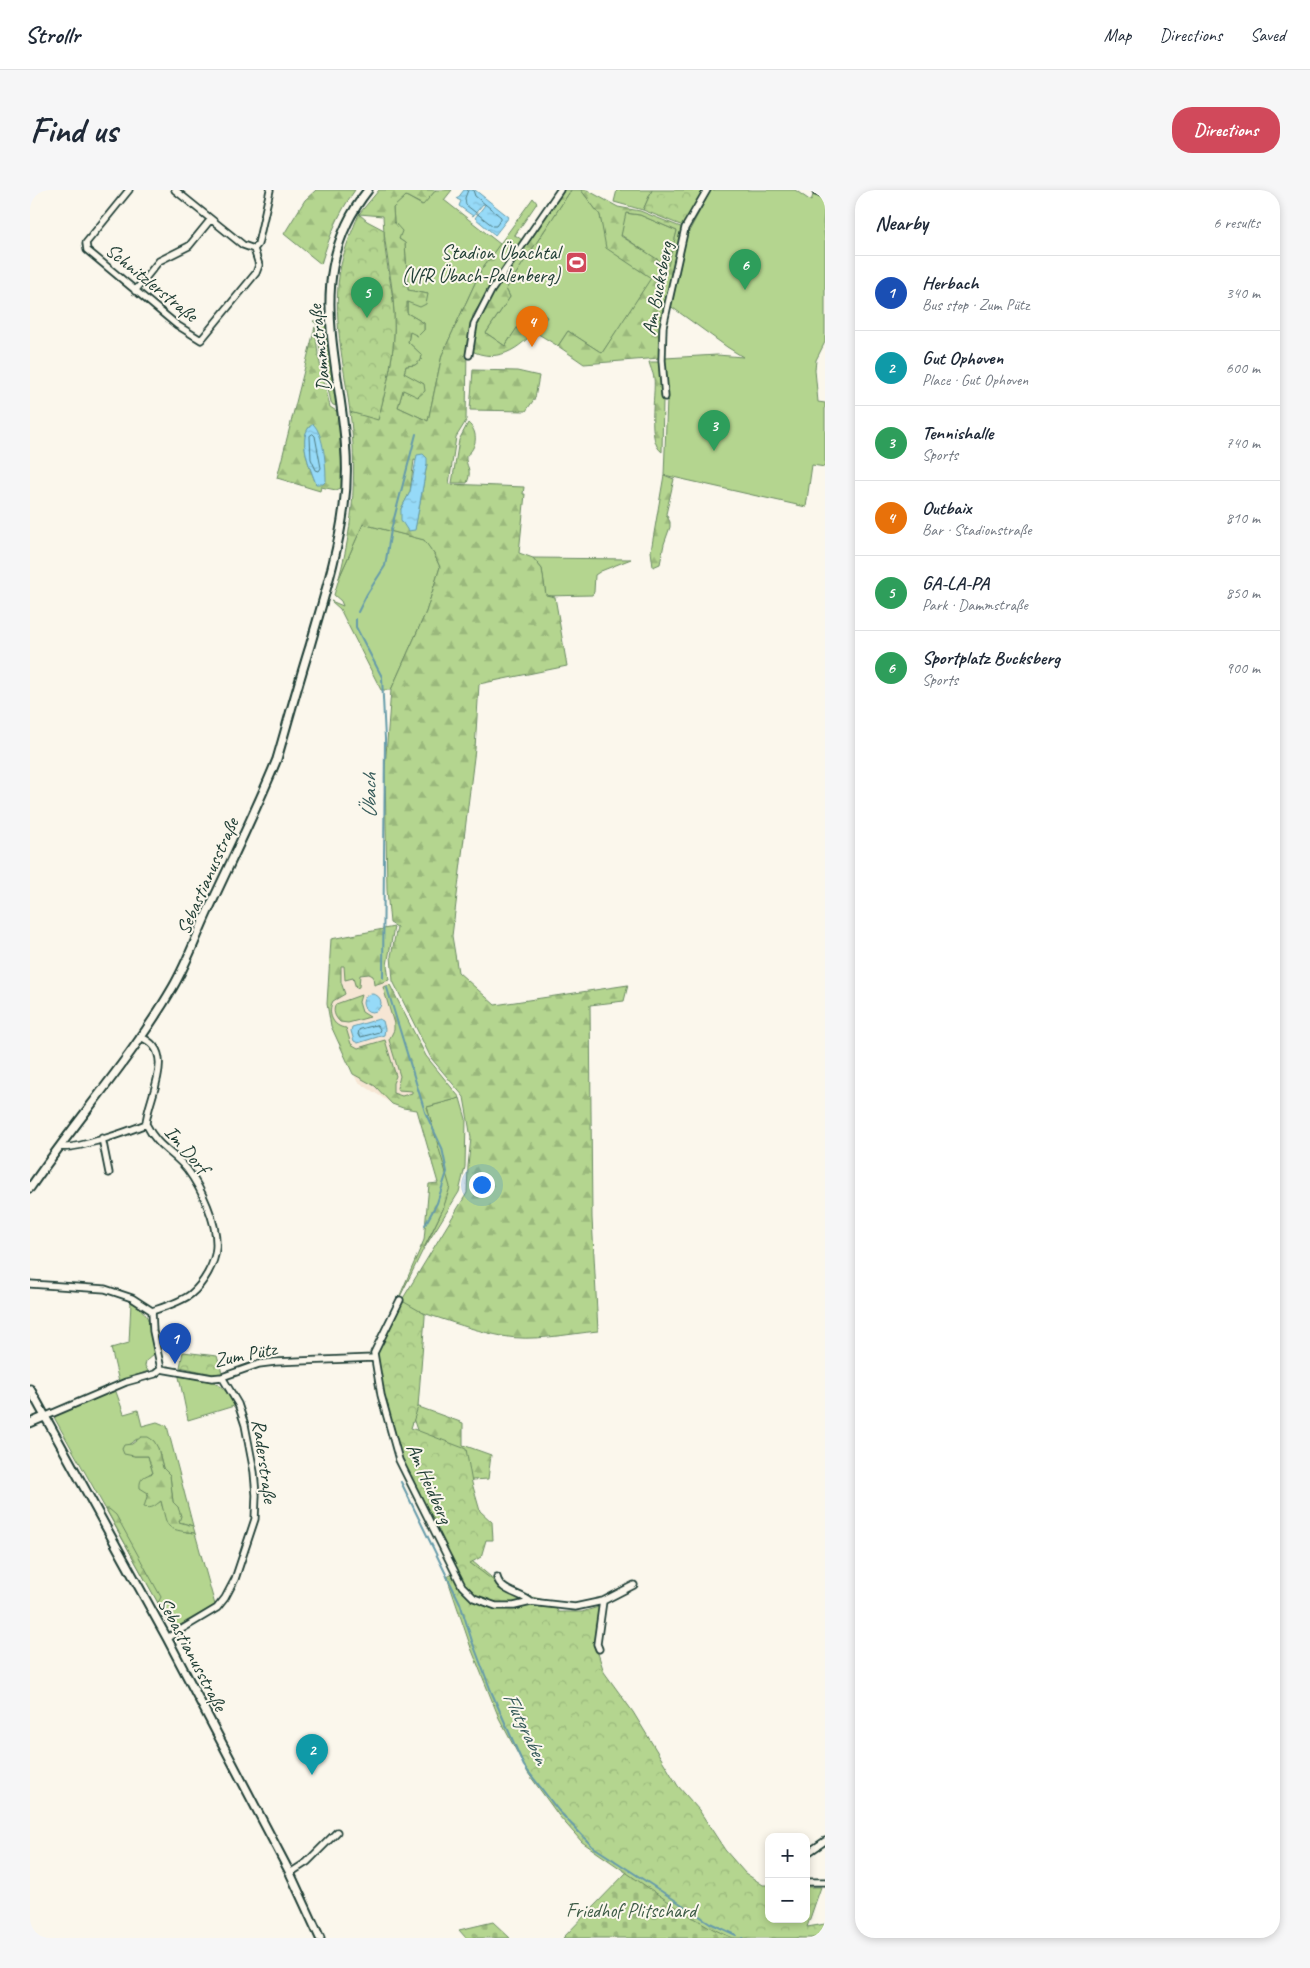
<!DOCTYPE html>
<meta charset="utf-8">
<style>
:root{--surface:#fff;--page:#f6f6f7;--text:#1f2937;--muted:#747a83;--line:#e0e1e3;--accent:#d1495b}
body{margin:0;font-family:Caveat,sans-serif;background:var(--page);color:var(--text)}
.controls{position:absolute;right:15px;bottom:15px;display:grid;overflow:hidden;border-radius:10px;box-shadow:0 2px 8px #0003}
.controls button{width:45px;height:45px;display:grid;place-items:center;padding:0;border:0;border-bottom:1px solid var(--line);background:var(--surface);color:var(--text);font:25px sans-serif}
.you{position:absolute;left:451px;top:994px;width:18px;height:18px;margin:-12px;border:4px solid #fff;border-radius:50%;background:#1a73e8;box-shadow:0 0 0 8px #1a73e833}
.badge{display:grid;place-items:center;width:32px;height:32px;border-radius:50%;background:var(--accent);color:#fff;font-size:16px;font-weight:700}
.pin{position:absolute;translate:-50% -41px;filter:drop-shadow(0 1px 2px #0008)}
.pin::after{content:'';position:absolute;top:26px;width:18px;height:15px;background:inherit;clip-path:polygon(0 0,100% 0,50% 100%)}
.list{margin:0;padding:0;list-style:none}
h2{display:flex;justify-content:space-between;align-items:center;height:65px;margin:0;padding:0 20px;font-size:21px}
h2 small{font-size:16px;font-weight:400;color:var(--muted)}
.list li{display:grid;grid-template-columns:32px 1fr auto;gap:15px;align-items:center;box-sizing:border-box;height:75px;padding:0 20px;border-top:1px solid var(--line)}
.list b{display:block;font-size:19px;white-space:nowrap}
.list p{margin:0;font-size:16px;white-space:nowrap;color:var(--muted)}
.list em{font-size:16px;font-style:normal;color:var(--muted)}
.map{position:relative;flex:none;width:795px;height:1748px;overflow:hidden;border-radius:20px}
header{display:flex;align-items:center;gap:30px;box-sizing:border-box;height:70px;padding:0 25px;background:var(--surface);border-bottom:1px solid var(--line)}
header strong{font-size:24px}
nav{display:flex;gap:28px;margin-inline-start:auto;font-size:18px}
.intro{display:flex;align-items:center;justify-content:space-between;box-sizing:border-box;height:120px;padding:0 30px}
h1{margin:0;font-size:35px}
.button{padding:12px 22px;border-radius:20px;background:var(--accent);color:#fff;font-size:18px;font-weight:700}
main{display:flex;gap:30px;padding:0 30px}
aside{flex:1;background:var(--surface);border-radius:20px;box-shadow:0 2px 8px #0003}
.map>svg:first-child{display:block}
</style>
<header>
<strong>Strollr</strong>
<nav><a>Map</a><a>Directions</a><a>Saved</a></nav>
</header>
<div class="intro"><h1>Find us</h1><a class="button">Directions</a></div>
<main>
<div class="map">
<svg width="795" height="1748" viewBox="0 0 795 1748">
<defs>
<pattern id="forest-firs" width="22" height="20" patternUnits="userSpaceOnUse" patternTransform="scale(1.25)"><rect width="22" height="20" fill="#b4d58f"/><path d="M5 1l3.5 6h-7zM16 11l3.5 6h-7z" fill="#9ab87c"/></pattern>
<pattern id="cemetery-stones" width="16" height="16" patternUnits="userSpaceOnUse" patternTransform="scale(1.25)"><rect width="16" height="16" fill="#b4d58f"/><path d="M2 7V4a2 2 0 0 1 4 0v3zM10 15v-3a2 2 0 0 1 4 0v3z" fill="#9ab87c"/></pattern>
<pattern id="park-crowns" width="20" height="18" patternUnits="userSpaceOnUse" patternTransform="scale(1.25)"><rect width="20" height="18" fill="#b4d58f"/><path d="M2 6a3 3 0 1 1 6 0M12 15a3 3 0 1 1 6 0" fill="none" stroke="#9ab87c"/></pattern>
<pattern id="water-ripples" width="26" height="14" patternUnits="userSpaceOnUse" patternTransform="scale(1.25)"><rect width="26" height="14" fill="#96daf8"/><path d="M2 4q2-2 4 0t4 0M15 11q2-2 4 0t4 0" fill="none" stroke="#81bcd5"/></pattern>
</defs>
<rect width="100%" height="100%" fill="#fbf7ec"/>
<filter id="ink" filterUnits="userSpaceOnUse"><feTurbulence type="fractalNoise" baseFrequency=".02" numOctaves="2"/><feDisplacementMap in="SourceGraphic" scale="10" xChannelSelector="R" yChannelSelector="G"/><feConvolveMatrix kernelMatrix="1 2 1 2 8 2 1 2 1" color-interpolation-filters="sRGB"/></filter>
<g filter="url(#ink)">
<path fill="#f6e6d4" d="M364 737 357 775 359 793 396 866 430 908 373 918 362 914 327 891 301 836 297 814 301 749Z"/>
<path fill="#b4d58f" stroke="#6a8962" d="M406 0H422L414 10 470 54 451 80 412 165 398 231 368 217 373 200 394 194 374 184 376 176 385 175 391 170 392 165 378 152 380 141 388 146 394 140V133L377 123V112L398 104 378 100 375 53 369 49 364 33 363 17 376 6 392 15Z
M541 0H551L570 25 577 58 622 88 572 163 538 141 528 156 505 142 517 127 501 117 475 156 456 143 480 107 476 99Z
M587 0H622L613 20 584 12Z
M681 0H765L781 11 783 5 795 8 793 33 795 51V152L786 170 785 180 788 212 795 213V277L782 275 776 317 634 285 637 209 635 168 687 165 713 167 697 157 639 115 656 47Z
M595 23 610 25 647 41 638 77 591 45Z
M333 334 395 350 404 364 410 377 396 422 361 500H351L310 419 301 411 313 416 311 411 304 405 309 388Z
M503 368 601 369 571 381 565 385 564 402 562 405 516 406 512 379Z
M430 908 436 929 435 977 429 1002 395 1057 413 1019 419 997 397 917Z
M101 1112C125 1126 119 1140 124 1164L116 1171 115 1176 118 1181 89 1192 81 1158 99 1153Z
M148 1182C173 1187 194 1189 204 1216L158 1230Z
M85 1199 94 1224 108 1220 112 1236 127 1232 137 1236 163 1336 149 1332 148 1317 143 1312 140 1285 133 1278 128 1258 107 1249 98 1255 104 1266H118L123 1283 119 1284 118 1303 128 1313 131 1311 132 1316 156 1342 165 1343 185 1415 143 1439 25 1229 24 1225Z"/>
<path fill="url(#forest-firs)" stroke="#6a8962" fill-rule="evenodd" d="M286 0H325C309 22 299 47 291 74L254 44 275 10Z
M349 0H406L393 15 376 6 363 18 364 32 372 41 369 49 375 53 378 100 398 104 396 114 390 117 377 112V123L394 133V140L388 146 380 142 378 152 392 165 391 170 385 175 376 176 374 183 394 194 395 201 388 207 373 200 368 217 398 231 412 165 451 80 503 8 507 13 485 45 492 50 443 125 437 155 436 231 426 247 419 294 494 297 493 304H495L489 363 503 368 512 379 516 405 525 407 537 476 449 494 445 559 422 746 428 782 465 815 598 795 594 811 560 815 562 1028 568 1141C537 1144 502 1152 472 1146 451 1142 430 1135 409 1128 396 1124 382 1120 372 1110L437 1003 438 976 441 948 434 907 401 868 363 791 361 766 367 737 360 733 357 700 355 578 361 500 396 422 410 377 404 364 394 350 333 334 309 388C324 333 327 279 320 222L348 229C357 195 366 161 364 124 363 91 354 59 353 26L329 24ZM384 270 397 274 385 339 378 341 371 319 380 302Z
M531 0H541L476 99 480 107 456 143 475 156 501 117 517 127C498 150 476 175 444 162L442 155 446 134 463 101Z
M551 0H557L588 17 610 21 653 38 638 109 630 135V168L554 174 528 156 538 141 572 163 621 88 576 58 570 25ZM596 23 610 25 647 41 638 76 591 46Z
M295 130 307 216 303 215 301 212 290 162 287 134 283 131Z
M285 137 288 165 300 217 308 222 313 292 311 298 306 300 291 297 290 301 247 288ZM280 236 286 294C280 278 268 251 280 236Z
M619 172H630L633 210 632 262C616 251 626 205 624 188 623 182 620 177 619 172Z
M443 180 487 181 509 186 505 208 496 221 440 220Z
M438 233C449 242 447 258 436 266 435 277 443 278 437 293H422L429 250Z
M634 285 644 289 636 324 640 332V337L634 354 630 374 623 377 621 361Z
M364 737 357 775 359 790 344 795 343 786 339 784 330 785 329 797 326 798 323 788 315 790 314 776H311V792L315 804 303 811C297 822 302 837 316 838L321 854 328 858 355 850 366 886 363 893V903L372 906 382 903V901L368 900 367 898 370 886 359 850 364 840V834L353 797 360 795 396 866 430 908 397 917 420 997 413 1019 364 1119 394 1050 399 994 408 993 387 920 373 918 362 914 345 896 323 884 301 836 297 814 301 749Z
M331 805 329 812 332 822 340 827 318 833 310 832C305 827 302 821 306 814Z
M378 1213 433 1233V1255L461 1265 458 1289 428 1291 430 1323 411 1329 436 1366 480 1403 495 1405 502 1413 454 1407 427 1385 404 1332 374 1273 395 1264Z
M111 1247H118L124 1251 128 1258 133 1278 140 1285 143 1312 148 1317 151 1326 149 1332 163 1336 165 1343C134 1339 138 1339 131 1311 124 1316 123 1319 114 1317L118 1303 110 1298C109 1288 114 1286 123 1283L118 1266H104L94 1264 92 1259 94 1255 102 1254Z
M76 1319H79L86 1325 131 1407 128 1413Z"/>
<path fill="url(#cemetery-stones)" stroke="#6a8962" d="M597 1682 705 1748H533Z
M463 1732 480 1748H436L429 1740Z"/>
<path fill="url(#park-crowns)" stroke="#6a8962" d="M622 0H674L653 36 613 20Z
M329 24 337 31 354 40C354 68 363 96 364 124 366 160 357 195 348 230L320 222C314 175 301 122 311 75 315 57 322 41 329 24Z
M374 1112 395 1124V1127L388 1217 381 1238 436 1259 442 1293 450 1321 462 1332 463 1350H456L451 1367 440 1373 477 1401 523 1412 528 1422H552L572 1416 565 1454 574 1482 603 1522 648 1596 669 1620 695 1660 715 1683 733 1695H739V1729H776V1697H791L777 1737 795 1734V1748H703L683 1739 652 1721 552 1652 529 1626 498 1583 469 1528 441 1458 417 1387 425 1383 366 1265 359 1223 357 1222 347 1167 350 1155 369 1113Z
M153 1162 187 1166 192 1183 183 1184 150 1177Z"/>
<path fill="url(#water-ripples)" stroke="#669baa" d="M434 0H445L479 27 465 45 445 28 455 15 453 14 443 26 429 16 431 11 427 9Z
M283 234C294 244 296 276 296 291L293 294H286C281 280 265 245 283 234Z
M393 264 397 268V274L385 340 378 341 371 330V319L380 302 387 265Z
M333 813a9 9 0 1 1 18 0a9 9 0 1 1-18 0Z
M349 829 353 831 355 839 354 845 328 853 324 851 321 841 322 837Z"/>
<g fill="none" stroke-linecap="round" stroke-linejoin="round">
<path stroke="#4f7c82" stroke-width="1" d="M438 0 435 8 436 15 463 36H466L471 29V27L445 6 443 0
M283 244 285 246 291 278 289 281 286 280 281 269 280 246Z
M347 835 350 839 349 842 331 847 328 845 329 840Z"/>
<path stroke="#669baa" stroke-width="2" d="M328 422 337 404 355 376 361 340 386 244
M326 429V437L352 487 355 549 353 788
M357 798 395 922 412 958 417 982 407 1013 395 1035
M371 1292 430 1413 442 1451 461 1501 494 1576 528 1620 562 1656 680 1733 706 1745
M712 1748H713"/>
<defs>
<path id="minor" d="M99 0 56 53 57 60 147 135 171 150 226 83 229 75 224 59
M145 0 213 55 224 59
M786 2 795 5
M224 59 228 54 240 0
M105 101 129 71 159 56 181 29
M439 165 444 134 461 101 530 0
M635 207 632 170 633 137 655 38 677 0
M110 847C149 861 117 908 116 934 128 958 142 961 157 979 171 998 188 1033 186 1058 185 1074 173 1094 161 1104 151 1112 134 1117 122 1121
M72 948 79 983
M30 957C46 960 99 941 116 934
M0 1094 75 1099 102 1108 122 1121
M370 1110 344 1163 351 1205 369 1270 432 1396 444 1408 466 1416H484L501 1412 545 1417 573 1411 604 1395
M122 1121 123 1141 131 1179
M14 1227 96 1192 125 1184 131 1179 182 1188 192 1187 229 1174 245 1172 343 1168
M467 1387C470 1402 491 1403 501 1412
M137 1448 187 1418 195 1408 205 1389 225 1329 226 1305 224 1282 215 1235 208 1214 192 1187
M569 1459 567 1454 573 1411
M776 1664 795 1651
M260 1683 277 1672 307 1642
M776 1692H795"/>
<path id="tertiary" d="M0 998C46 930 102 868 143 797 157 773 166 747 178 721 201 671 226 621 247 569 258 531 268 494 280 456 293 410 308 364 314 316 330 205 259 100 338 0
M0 1199 137 1448 260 1683 290 1748
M0 1233 14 1227"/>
</defs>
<use href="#minor" stroke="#1f3d34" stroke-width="9"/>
<use href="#tertiary" stroke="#1f3d34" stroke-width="11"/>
<use href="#minor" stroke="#fbf7ec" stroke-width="5.5"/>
<use href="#tertiary" stroke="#fbf7ec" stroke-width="7"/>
</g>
</g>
<defs>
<symbol id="stadium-square" viewBox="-11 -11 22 22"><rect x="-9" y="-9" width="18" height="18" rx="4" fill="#d1495b" stroke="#fbf7ec"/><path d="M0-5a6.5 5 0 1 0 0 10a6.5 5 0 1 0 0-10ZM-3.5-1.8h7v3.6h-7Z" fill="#fff"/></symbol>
</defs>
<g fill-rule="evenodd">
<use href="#stadium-square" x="534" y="60" width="25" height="25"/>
</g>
<g text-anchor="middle" stroke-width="4" stroke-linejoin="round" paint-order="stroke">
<g font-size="20" fill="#1f3d34" stroke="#fbf7ec" text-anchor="end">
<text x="530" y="69">Stadion Übachtal<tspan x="530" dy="23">(VfR Übach-Palenberg)</tspan></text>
</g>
<g font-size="20" fill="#1f3d34" stroke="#fbf7ec">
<text transform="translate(122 92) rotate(39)" y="7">Schnitzlerstraße</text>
<text transform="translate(627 98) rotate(-79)" y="7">Am Bucksberg</text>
<text transform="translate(289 158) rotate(-96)" y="7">Dammstraße</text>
<text transform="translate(177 686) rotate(-66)" y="7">Sebastianusstraße</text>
<text transform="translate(157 959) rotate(49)" y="7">Im Dorf</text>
<text transform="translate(215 1164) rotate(-11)" y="7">Zum Pütz</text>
<text transform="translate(235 1271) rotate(82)" y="7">Raderstraße</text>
<text transform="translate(400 1293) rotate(66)" y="7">Am Heidberg</text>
<text transform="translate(163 1464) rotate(62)" y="7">Sebastianusstraße</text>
</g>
<g font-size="20" fill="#3d5b46" stroke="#fbf7ec">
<text x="601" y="1727">Friedhof Plitschard</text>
</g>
<g font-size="21" font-style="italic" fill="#375c5b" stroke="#fbf7ec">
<text transform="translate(339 606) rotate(-90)" y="7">Übach</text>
<text transform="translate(496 1538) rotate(64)" y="7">Flutgraben</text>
</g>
</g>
</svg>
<div class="controls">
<button>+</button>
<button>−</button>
</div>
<div class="you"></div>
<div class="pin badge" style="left:145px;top:1174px;background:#1a4fb4">1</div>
<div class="pin badge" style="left:282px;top:1585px;background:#0f9aa8">2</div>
<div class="pin badge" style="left:684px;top:261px;background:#2e9e5b">3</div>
<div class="pin badge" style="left:502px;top:157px;background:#e8710a">4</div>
<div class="pin badge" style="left:337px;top:128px;background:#2e9e5b">5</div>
<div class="pin badge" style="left:715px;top:100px;background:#2e9e5b">6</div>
</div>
<aside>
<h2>Nearby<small>6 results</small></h2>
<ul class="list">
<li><span class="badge" style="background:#1a4fb4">1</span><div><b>Herbach</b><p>Bus stop · Zum Pütz</p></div><em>340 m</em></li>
<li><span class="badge" style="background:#0f9aa8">2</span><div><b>Gut Ophoven</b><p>Place · Gut Ophoven</p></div><em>600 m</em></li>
<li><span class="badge" style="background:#2e9e5b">3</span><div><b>Tennishalle</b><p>Sports</p></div><em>740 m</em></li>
<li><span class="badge" style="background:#e8710a">4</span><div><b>Outbaix</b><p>Bar · Stadionstraße</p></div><em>810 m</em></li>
<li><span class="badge" style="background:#2e9e5b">5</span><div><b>GA-LA-PA</b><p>Park · Dammstraße</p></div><em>850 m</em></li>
<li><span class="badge" style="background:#2e9e5b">6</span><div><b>Sportplatz Bucksberg</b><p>Sports</p></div><em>900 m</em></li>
</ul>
</aside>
</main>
